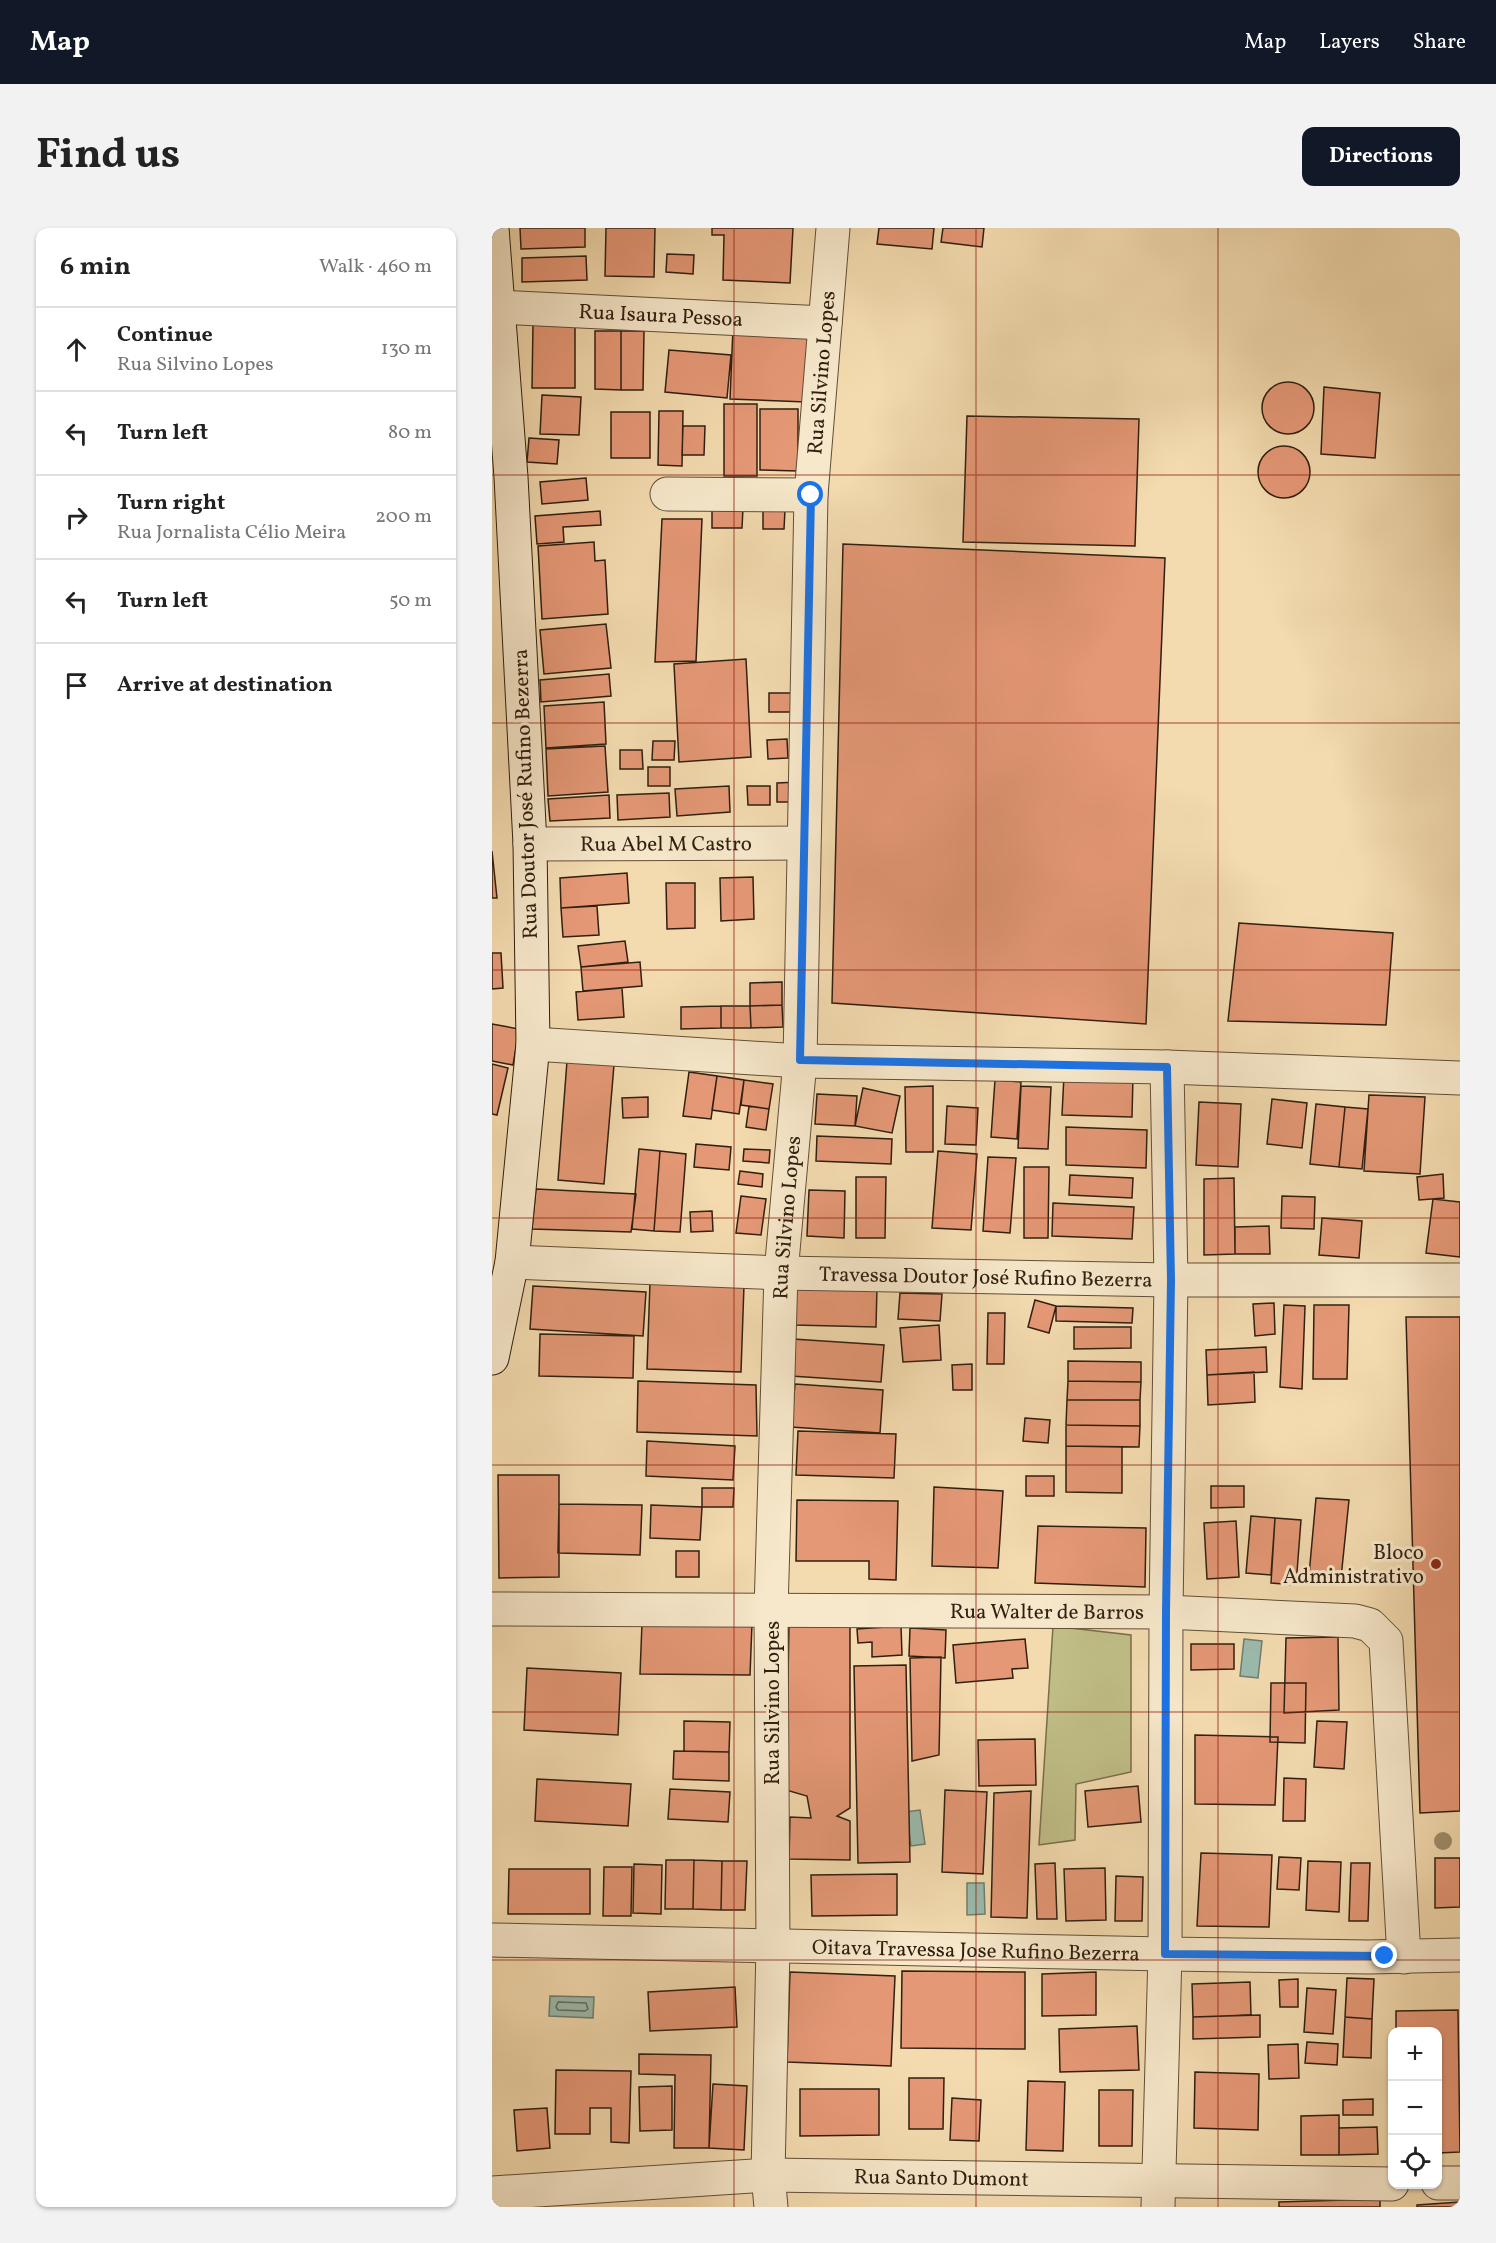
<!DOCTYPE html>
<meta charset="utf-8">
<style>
:root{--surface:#fff;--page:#f2f2f2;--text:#222;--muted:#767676;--line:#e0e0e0;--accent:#111827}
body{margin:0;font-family:Vollkorn,serif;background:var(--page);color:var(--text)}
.controls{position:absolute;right:18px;bottom:18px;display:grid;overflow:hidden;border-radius:12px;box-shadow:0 2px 4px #0004}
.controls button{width:54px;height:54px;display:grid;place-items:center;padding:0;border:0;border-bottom:2px solid var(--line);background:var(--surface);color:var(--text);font:30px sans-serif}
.stop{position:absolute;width:18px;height:18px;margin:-14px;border:4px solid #1a73e8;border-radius:50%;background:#fff}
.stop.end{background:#1a73e8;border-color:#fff;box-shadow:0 2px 6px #0008}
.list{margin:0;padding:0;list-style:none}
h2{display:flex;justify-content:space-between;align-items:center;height:78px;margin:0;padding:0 24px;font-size:26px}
h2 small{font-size:20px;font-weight:400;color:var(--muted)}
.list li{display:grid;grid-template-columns:39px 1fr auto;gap:18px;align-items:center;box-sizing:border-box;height:84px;padding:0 24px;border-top:2px solid var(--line)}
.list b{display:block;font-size:22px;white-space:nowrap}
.list p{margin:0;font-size:20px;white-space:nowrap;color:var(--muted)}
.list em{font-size:20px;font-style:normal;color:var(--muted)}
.icon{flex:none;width:33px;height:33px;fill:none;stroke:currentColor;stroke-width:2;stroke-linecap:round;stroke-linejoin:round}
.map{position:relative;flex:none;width:968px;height:1979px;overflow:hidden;border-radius:12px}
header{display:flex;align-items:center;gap:36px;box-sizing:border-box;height:84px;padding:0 30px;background:var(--accent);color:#fff}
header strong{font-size:28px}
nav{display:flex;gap:33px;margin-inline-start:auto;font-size:21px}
.intro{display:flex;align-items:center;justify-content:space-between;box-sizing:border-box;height:144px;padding:0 36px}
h1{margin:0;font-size:42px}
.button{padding:15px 27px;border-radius:12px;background:var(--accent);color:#fff;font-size:21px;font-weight:700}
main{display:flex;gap:36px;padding:0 36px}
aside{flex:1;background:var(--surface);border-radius:12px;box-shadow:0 2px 4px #0004}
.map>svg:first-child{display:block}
</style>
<header>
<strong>Map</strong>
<nav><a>Map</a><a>Layers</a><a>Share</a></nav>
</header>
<div class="intro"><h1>Find us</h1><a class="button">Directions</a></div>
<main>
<aside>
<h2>6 min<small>Walk · 460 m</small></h2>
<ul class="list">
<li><svg class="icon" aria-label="ahead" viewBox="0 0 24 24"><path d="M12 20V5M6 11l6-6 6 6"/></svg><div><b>Continue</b><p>Rua Silvino Lopes</p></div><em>130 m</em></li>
<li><svg class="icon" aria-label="left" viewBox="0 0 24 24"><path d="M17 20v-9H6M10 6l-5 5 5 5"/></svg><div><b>Turn left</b></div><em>80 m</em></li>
<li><svg class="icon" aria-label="right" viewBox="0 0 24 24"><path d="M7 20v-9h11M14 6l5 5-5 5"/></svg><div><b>Turn right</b><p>Rua Jornalista Célio Meira</p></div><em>200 m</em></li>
<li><svg class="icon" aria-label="left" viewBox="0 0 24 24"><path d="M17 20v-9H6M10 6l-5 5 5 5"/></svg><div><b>Turn left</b></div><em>50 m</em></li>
<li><svg class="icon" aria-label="arrive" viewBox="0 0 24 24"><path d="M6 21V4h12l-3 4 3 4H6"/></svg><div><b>Arrive at destination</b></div></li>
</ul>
</aside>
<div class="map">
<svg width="968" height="1979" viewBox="0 0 968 1979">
<rect width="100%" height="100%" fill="#f3dbaf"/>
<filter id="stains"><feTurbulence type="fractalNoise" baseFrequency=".00333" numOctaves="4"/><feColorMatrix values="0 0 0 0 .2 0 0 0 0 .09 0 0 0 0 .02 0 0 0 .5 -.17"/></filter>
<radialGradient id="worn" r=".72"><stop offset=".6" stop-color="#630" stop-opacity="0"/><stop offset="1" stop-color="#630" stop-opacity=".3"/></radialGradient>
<path fill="#c0be87" stroke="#786e4c" stroke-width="1.5" d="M561 1398 639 1407V1544L584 1556 583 1612 547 1617Z"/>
<path fill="#9bbbae" stroke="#707d6f" stroke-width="1.5" d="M752 1411 770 1413 766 1450 748 1448Z
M428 1582 433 1616 419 1618 414 1584Z
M475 1655H492L493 1686 475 1687Z
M58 1768 102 1769 101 1790 57 1788Z"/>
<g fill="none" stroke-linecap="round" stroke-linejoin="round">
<path stroke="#666d5f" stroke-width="1.5" d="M66 1774 94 1775 96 1781 93 1783 66 1782 64 1779Z"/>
</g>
<path fill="#e59876" stroke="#301f10" stroke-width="1.5" d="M28 0H93V19L29 21Z
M114 0H163L162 49 113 48Z
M220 0H301L298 55 231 52 232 7H220Z
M387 0H442L440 21 385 16Z
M451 0H492L490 19 449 14Z
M175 26 202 27 201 46 174 44Z
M94 28 95 52 30 54V30Z
M41 95H83V160H40Z
M241 100 317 103 314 174 238 171Z
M103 103H129V162L103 161Z
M129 103H152L151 162H129Z
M177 122 239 127 235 170 173 164Z
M770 180a26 26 0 1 1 52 0a26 26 0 1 1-52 0Z
M832 159 888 165 883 230 829 226Z
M50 167 89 169 87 207 48 206Z
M232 176H265V248H232Z
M268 181H306V243L268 242Z
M167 183H191L190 238 166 237Z
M119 184H158V230H119Z
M475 188 647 191 643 318 471 314Z
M191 198H213L212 227H190Z
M37 210 67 212 65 236 35 234Z
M766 244a26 26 0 1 1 52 0a26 26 0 1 1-52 0Z
M94 250 96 272 50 276 48 254Z
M220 280H251L250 300H220Z
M271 282H293L292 301H271Z
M108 283 109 297 71 299 72 314 45 316 43 288Z
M170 291H210L204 433 163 434Z
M102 314 103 333 113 332 116 386 50 391 46 318Z
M351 316 673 330 654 796 340 775Z
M114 396 119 440 52 446 48 402Z
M254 431 259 529 187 534 182 436Z
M117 446 119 468 49 474 48 452Z
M277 465H299V484H277Z
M112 474 114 516 54 520 52 478Z
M295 511 296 530 276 531 275 512Z
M161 513H183L182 532H160Z
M113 518 116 564 56 568 54 521Z
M128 522H150L151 541H128Z
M156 539H178V558H156Z
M307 554V574H285V555Z
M237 558 238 584 185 588 183 561Z
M255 558H278V577H256Z
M177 565 178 589 126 592 125 567Z
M117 567 118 590 58 593 56 571Z
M0 623 5 670H0Z
M135 645 137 675 69 680 68 650Z
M261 649 262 691 229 693 228 650Z
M174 655H203V700L175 701Z
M105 678 107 707 71 709 69 680Z
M747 695 901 705 894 797 736 793Z
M133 713 136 734 89 739 86 718Z
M0 725H9L11 760 0 761Z
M148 734 150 758 91 763 89 739Z
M290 754V777L258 778V755Z
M130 760 132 789 86 792 84 764Z
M290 777 291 799 259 800 258 778Z
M229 778H258L259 800H229Z
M229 778V800L189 801V779Z
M0 796 27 801 21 837 0 833Z
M75 833 122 837 112 956 66 952Z
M0 836 16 840 5 887 0 886Z
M197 844 225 848 219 891 191 888Z
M572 847 641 849 640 889 570 887Z
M225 848 252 852 247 886 220 882Z
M252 852 281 856 277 881 249 877Z
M503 852 529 854 525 911 499 909Z
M441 858V924H414L413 859Z
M529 858 559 859 556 921 526 920Z
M371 860 408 868 400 905 363 898Z
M325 866 365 868 363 898 323 896Z
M877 867 933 869 928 946 872 943Z
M156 869V889L131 890 130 870Z
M780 871 815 875 810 920 775 916Z
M707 874 749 876 746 939 704 937Z
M824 876 853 879 847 939 818 936Z
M257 878 277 881 274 902 254 899Z
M455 878 486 880 484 917 453 916Z
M853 879 876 881 870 941 847 939Z
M574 899 655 902 654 940 574 937Z
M325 908 400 911 399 936 324 933Z
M204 916 239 919 237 942 202 939Z
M147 921 168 923 162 1003 140 1001Z
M252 921 278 922 277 935 251 933Z
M168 923 194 926 188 1004 162 1003Z
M446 923 485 926 479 1002 440 1000Z
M496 929 524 930 518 1005 491 1003Z
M532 939H557L556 1010H532Z
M248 943 271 946 270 959 246 956Z
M951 946 952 970 927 972 925 949Z
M578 947 641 950 640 970 577 967Z
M364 949H394L393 1010H364Z
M742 950 743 1026 712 1027V951Z
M44 961 144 966 139 1004 40 1001Z
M317 962 353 963 352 1010 315 1008Z
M249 968 274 971 269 1007 244 1005Z
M790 968 823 969 822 1001 789 1000Z
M941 971 968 974V1029L934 1025Z
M561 975 642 979 640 1011 560 1008Z
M220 983 221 1003 199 1004 198 984Z
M830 990 870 993 867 1030 827 1027Z
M777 998 778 1026H743V999Z
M158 1054 252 1057 249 1144 155 1141Z
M304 1057 385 1059 384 1099 302 1097Z
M41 1058 154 1064 151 1108 38 1101Z
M408 1065 450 1066 448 1093 406 1091Z
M543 1072 564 1078 557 1105 536 1099Z
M782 1075 783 1106 763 1108 761 1076Z
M792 1077 813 1078 810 1161 788 1159Z
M822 1077H857L855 1151H821Z
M564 1078 641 1080 640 1095 564 1093Z
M496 1085H513L512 1136H495Z
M914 1089H968V1583L928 1585Z
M447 1097 449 1132 411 1134 408 1100Z
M582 1099H639V1120L582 1121Z
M48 1106 142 1108 141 1150 47 1148Z
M301 1111 392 1117 389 1154 299 1148Z
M774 1119 775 1144 715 1147 714 1122Z
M576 1133 649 1134V1154L576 1153Z
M480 1136V1162H461L460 1137Z
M762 1144 763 1174 716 1177 715 1147Z
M146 1153 264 1157 265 1208 145 1204Z
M576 1153 649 1154 648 1172H575Z
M303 1156 391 1162 388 1205 299 1199Z
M575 1172H648V1198L574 1197Z
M533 1190 558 1192 556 1215 531 1213Z
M574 1197 648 1198 647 1219 574 1218Z
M306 1203 404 1206 402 1250 304 1247Z
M155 1213 243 1218 241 1252 154 1248Z
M574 1218 630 1219V1265L574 1264Z
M6 1247H67V1349L7 1350Z
M534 1248H562V1268H534Z
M719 1258H752V1279L719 1280Z
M442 1259 511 1263 506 1340 440 1338Z
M210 1260H242L241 1279H210Z
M824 1270 857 1272 849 1350 817 1347Z
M305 1272 406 1273 404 1352 377 1351V1333H304Z
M67 1276 150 1277 148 1327 66 1325Z
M159 1277 210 1279 208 1312 158 1310Z
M759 1288 783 1290 779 1347 754 1345Z
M783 1290 809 1292 804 1357 779 1355Z
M744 1293 747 1349 715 1351 712 1295Z
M546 1298 654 1300 653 1359 543 1355Z
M184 1323H207V1349H184Z
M150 1395 260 1396 258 1447 148 1446Z
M297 1395 358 1399V1580L345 1588 358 1593V1632L297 1631 298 1589 319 1590 315 1568 294 1562Z
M409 1398 410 1427 380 1429V1414L366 1415 365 1401Z
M418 1400 454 1402 453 1430 417 1428Z
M846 1409 847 1482 792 1485 794 1410Z
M533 1411 536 1440 520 1441 521 1450 464 1455 461 1417Z
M699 1416H742V1441L699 1442Z
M449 1429 447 1527 420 1533 418 1430Z
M414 1437 418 1634 366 1635 362 1438Z
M35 1440 129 1445 126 1507 32 1502Z
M779 1455H814L813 1515 778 1514Z
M192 1493 238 1494 237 1524 192 1523Z
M825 1493 855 1494 852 1541 822 1539Z
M703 1507 786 1509 783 1577 703 1576Z
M543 1511 544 1557 487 1558 486 1512Z
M182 1523 237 1524V1553L181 1551Z
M792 1550 814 1551 813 1593H791Z
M45 1551 139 1556 136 1598 43 1593Z
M646 1558 649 1594 596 1599 593 1563Z
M178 1561 238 1564 236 1594 176 1591Z
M453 1562 495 1564 491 1646 450 1644Z
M539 1563 535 1690 499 1689 502 1565Z
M709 1625 780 1627 777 1699 705 1698Z
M787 1629 809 1630 807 1662 785 1661Z
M943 1630H968V1679L943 1680Z
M174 1632H202L201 1681H173Z
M202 1632 230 1633 229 1682 201 1681Z
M230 1633H255L253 1682H229Z
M816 1633 849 1634 847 1684 814 1682Z
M563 1635 565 1691H545L543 1636Z
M859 1635H878L876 1693H857Z
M142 1636 170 1637 169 1686 141 1685Z
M112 1639H140L139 1688H111Z
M613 1640 614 1692 574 1693 572 1641Z
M17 1641H98V1686H16Z
M405 1646V1687L320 1688 319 1647Z
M624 1648 651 1649 650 1693H623Z
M410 1743 533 1744V1821L409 1820Z
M298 1744 403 1748 399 1838 295 1834Z
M604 1744V1787L550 1788V1746Z
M855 1750 882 1751 880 1791 853 1789Z
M806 1751V1779H788L787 1752Z
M758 1754 759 1787 701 1789 700 1756Z
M243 1759 245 1799 158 1803 156 1764Z
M815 1760 844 1762 841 1806 812 1804Z
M966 1782 968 1924 946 1925V1804H904V1783Z
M768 1787V1809L701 1811V1789Z
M853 1789 880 1791 879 1830 851 1829Z
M645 1798 647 1842 568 1844 567 1801Z
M815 1814 846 1816 845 1837 813 1835Z
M806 1816 807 1850 777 1851 776 1817Z
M147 1826 219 1827 217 1920H182L183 1847 147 1846Z
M64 1842 139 1843 137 1915 119 1914V1880H98V1906H63Z
M703 1844 767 1846 766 1902 702 1900Z
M417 1850H452L451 1901H417Z
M536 1853 573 1854 571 1923 534 1922Z
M221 1856 255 1858 252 1922 217 1920Z
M180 1858V1902L148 1903 147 1859Z
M308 1861H387V1907L308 1908Z
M607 1862H641L640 1918H607Z
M460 1870 489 1872 487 1913 458 1912Z
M881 1871V1887H851V1872Z
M55 1880 58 1920 25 1923 22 1882Z
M847 1887V1927H809V1888Z
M885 1899 886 1926 847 1927V1900Z
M888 1971V1979H787V1974Z
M968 1974V1979H925V1977Z"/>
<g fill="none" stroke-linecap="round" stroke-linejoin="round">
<defs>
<g id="street">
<path id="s1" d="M5 79 333 95"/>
<path d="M175 266 319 267"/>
<path id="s2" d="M38 616 311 615"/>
<path d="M41 816 308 833 675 839 968 850"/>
<path id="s3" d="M20 1034 289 1045 679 1052H968"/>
<path id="s4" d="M0 1381 674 1384 863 1393 878 1397 894 1413 912 1729"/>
<path id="s5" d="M0 1712 673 1726 876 1729 968 1727"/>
<path d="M946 1955H968"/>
<path id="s6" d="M0 1965 276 1947 900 1956"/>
<path id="s7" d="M279 1979 276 1947 281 1718 279 1382 289 1045 308 833 319 267 341 0"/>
<path d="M666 1979 673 1726 674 1384 679 1052 675 839"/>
</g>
<path id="secondary" d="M0 1130 20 1034 41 816 38 616 19 249 0 0
M0 1973V1979"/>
</defs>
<use href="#street" stroke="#614e38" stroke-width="35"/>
<use href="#secondary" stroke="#301f10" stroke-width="35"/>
<use href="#street" stroke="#f7e8cb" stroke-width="33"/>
<use href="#secondary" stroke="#f7e8cb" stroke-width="33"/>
</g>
<circle fill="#9f8e6b" cx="951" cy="1613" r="9"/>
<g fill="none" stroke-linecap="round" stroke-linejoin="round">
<path stroke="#1a73e8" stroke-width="8" d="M319 267 308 832 675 839 679 1052 674 1384 673 1726 893 1728"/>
</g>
<path fill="none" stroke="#8f2418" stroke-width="1.5" stroke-opacity="0.55" d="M242 0V1979M484 0V1979M726 0V1979M0 247H968M0 495H968M0 742H968M0 990H968M0 1237H968M0 1484H968M0 1732H968"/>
<circle fill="#8f2418" stroke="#f7e8cb" stroke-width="2" cx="944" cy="1336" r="6"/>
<g text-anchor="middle" stroke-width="6" stroke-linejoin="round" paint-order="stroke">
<g font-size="21" fill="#301f10" stroke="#f7e8cb">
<text dy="7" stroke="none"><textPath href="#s1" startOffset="164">Rua Isaura Pessoa</textPath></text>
<text dy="7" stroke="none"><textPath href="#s7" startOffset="1836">Rua Silvino Lopes</textPath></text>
<text transform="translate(33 566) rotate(-92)" y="7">Rua Doutor José Rufino Bezerra</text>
<text dy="7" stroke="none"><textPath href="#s2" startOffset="136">Rua Abel M Castro</textPath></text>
<text dy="7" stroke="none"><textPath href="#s7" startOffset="990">Rua Silvino Lopes</textPath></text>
<text dy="7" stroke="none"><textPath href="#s3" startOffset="474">Travessa Doutor José Rufino Bezerra</textPath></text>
<text dy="7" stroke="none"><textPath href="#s4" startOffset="555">Rua Walter de Barros</textPath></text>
<text transform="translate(280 1475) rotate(-90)" y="7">Rua Silvino Lopes</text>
<text dy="7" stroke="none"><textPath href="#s5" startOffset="484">Oitava Travessa Jose Rufino Bezerra</textPath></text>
<text dy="7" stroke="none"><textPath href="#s6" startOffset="450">Rua Santo Dumont</textPath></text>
</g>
<g font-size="21" fill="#301f10" stroke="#f7e8cb" text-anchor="end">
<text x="932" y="1331">Bloco<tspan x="932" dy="24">Administrativo</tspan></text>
</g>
</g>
<rect width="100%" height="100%" filter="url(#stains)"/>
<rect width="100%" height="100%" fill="url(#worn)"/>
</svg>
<div class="controls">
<button>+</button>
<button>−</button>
<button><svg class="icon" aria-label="locate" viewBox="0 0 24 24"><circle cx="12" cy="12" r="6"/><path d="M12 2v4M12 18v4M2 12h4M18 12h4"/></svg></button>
</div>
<div class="stop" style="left:319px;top:267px"></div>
<div class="stop end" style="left:893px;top:1728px"></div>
</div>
</main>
